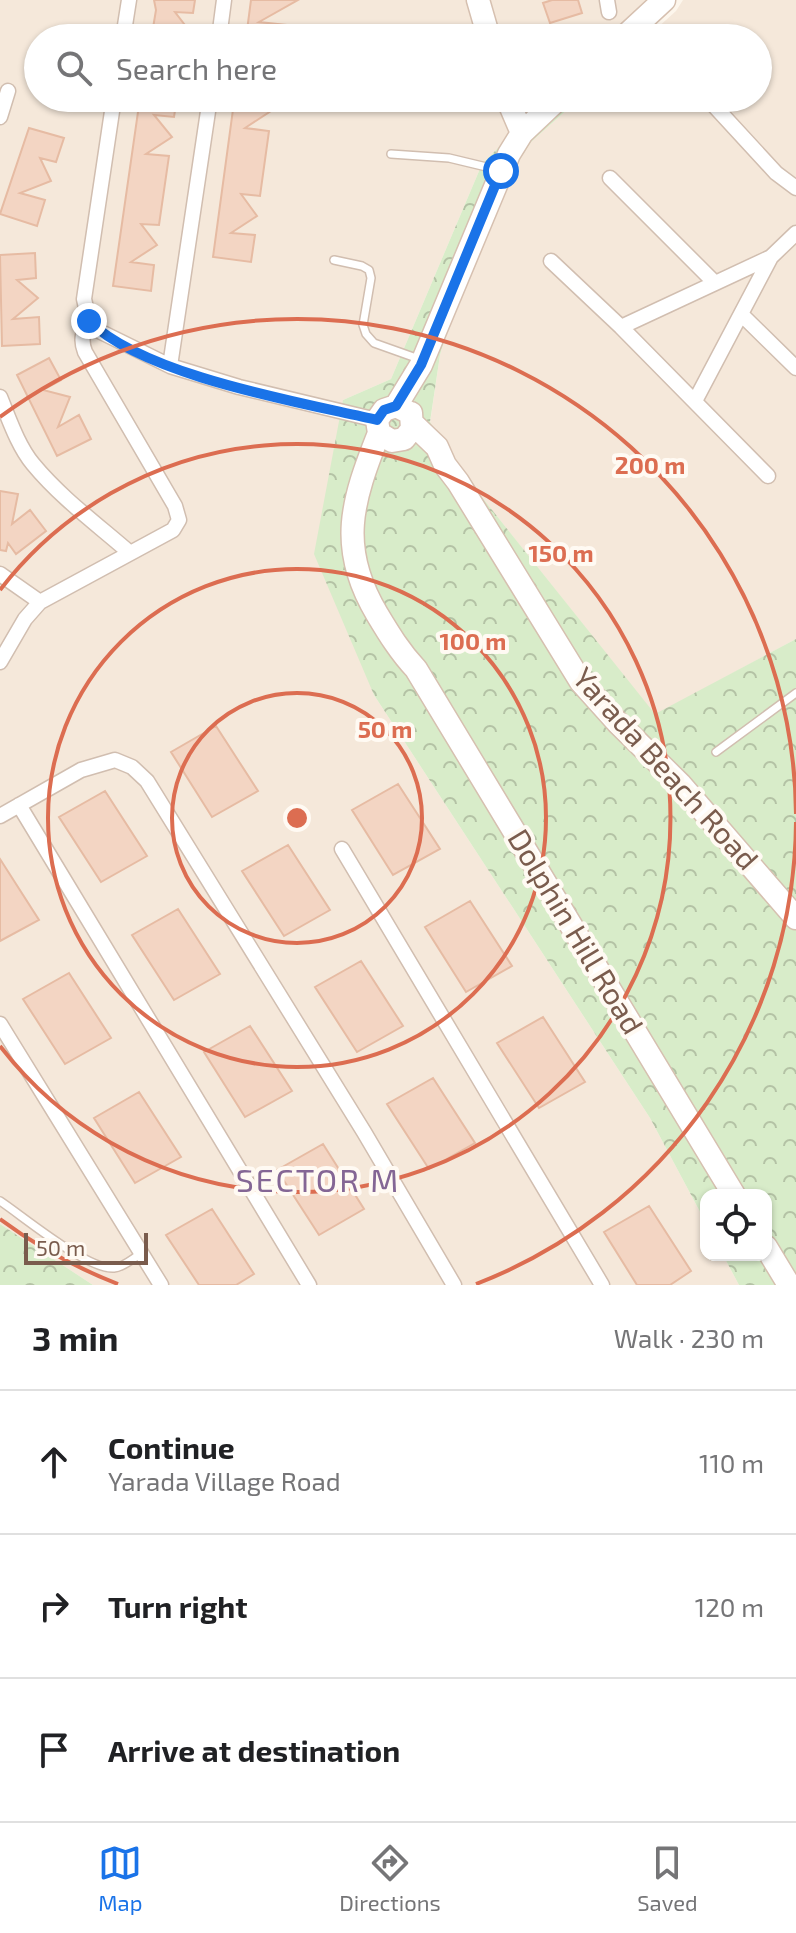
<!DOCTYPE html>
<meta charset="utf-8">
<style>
:root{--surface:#fff;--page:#f2f2f2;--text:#202124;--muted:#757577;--line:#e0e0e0;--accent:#1a73e8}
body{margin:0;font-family:"Exo 2",sans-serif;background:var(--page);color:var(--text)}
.controls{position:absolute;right:24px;bottom:24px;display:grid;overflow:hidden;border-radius:16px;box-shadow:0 2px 6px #0004}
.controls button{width:72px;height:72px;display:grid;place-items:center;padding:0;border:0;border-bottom:2px solid var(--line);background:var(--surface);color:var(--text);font:40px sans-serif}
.scale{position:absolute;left:24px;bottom:20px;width:124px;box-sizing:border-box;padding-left:8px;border:4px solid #7a5c4d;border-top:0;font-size:22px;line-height:28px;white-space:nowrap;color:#7a5c4d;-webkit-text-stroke:6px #fffaf3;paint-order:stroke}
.stop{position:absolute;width:24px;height:24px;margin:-18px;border:6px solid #1a73e8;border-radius:50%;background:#fff}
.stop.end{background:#1a73e8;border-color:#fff;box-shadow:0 2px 8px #0008}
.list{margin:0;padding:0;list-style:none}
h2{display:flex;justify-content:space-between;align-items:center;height:104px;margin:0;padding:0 32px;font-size:34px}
h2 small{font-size:26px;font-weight:400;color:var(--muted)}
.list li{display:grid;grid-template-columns:52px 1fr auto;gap:24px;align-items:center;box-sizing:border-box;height:144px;padding:0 32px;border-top:2px solid var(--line)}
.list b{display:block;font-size:30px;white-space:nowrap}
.list p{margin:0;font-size:26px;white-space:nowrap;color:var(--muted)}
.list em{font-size:26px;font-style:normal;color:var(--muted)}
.icon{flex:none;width:44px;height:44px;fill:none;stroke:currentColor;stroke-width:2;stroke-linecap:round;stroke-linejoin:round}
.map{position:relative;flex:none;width:796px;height:1285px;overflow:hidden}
.search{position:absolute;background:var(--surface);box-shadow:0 2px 6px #0004;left:24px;right:24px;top:24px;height:88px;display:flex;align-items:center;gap:20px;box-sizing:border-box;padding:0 28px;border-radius:44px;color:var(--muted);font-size:30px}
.sheet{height:536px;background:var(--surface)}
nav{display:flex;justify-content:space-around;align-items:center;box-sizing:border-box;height:112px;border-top:2px solid var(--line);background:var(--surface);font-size:22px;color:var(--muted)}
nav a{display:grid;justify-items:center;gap:4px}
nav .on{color:var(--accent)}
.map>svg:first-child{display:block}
</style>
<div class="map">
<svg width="796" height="1285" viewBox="0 0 796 1285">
<defs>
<pattern id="forest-crowns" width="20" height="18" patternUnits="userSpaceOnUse" patternTransform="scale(2)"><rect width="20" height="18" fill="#d8ecc9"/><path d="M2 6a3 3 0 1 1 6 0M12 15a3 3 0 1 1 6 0" fill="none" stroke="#b4c2a5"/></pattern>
</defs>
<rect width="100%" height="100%" fill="#fdf6ec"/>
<path fill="#f5e8da" d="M0 0H647L608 38H38V98H548L482 164 391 379 343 400 374 695 650 1118 706 1223V1255H723L739 1285H93L0 1224Z
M683 0H796V639L655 715 453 461 430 423 440 355 477 226 531 142 580 98H758V38H646L676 11Z"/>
<path fill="url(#forest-crowns)" d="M548 98H580L531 142 477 226 440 355 430 422 453 461 655 714 796 639V1285H739L723 1255H766V1195H706V1223L650 1118 374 695 314 554 343 400 391 379 482 164Z
M0 1224 93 1285H0Z"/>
<path fill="#f3d5c3" stroke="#e6bba3" stroke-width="2" d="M154 0H195L193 13 175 12 191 33 183 38H164V36L152 34 156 10Z
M251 0H298L259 22 286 25 284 38H246Z
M552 0H578L582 13 550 23 543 3Z
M140 98H177L174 117 154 115 172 137 146 154 169 156 159 225 141 224 157 245 131 262 154 265 151 291 113 286Z
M246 98 263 100 271 111 245 128 269 131 260 196 241 194 257 216 231 233 255 235 251 262 213 257 234 102 246 103Z
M29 128 64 138 56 162 40 158 51 181 20 193 45 200 37 226 0 214Z
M35 253 36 278 17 280 38 298 13 319 39 317 40 344 2 346 0 255Z
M49 358 61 380 43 390 70 397 58 427 79 415 91 439 57 456 17 375Z
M0 491 18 494 12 524 30 510 46 531 16 554 8 543 6 551 0 550Z
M216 726 258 791 212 817 171 752Z
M398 784 440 849 393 875 352 810Z
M105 791 147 856 101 882 59 817Z
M288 845 330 910 284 936 242 871Z
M0 859 39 920 0 941Z
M470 901 512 966 466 992 425 927Z
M178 909 220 974 174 1000 132 935Z
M361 961 403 1026 357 1052 315 987Z
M69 973 111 1038 65 1064 23 999Z
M543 1017 585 1082 539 1108 497 1043Z
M250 1026 292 1091 245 1117 204 1052Z
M433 1078 475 1143 429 1169 387 1104Z
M139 1092 181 1157 135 1183 94 1118Z
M323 1144 364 1209 319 1235 277 1170Z
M649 1206 691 1271 670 1285H637L604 1232Z
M212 1209 254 1274 236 1285H199L166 1235Z"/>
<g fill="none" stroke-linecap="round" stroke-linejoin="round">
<defs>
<path id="lane" d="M391 154 449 158 499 170
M334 260 362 266 369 270 371 278 363 325 366 334 374 343 419 359
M716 752 796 693
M0 1201C24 1217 87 1270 114 1268 124 1267 133 1258 142 1253"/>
<path id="street" d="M607 0 609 12
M639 24 652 38
M123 38 129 0
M219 38 224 0
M114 98 84 299 89 321 101 332 170 366 239 387 377 420
M707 98 776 173 796 188
M0 117 8 91
M610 178 715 283
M551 261 621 327 768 476
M742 315 796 368
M621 327 771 257
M170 366 210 98
M0 397C9 419 18 446 33 464 61 498 98 525 130 553
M695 401 771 257 796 233
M0 574 40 602
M0 662 25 619 40 602 173 530 179 520 175 506 85 352C80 339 83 333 89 321
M19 805 309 1285
M0 816 81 770 115 760 132 767 147 781 364 1132 454 1285
M342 849 602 1285
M0 1024 161 1285"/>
<path id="secondary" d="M478 0 489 38
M623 38 664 0
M507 98 522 133
M396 406 421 365 509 154 522 133 559 98
M408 412 396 406 384 410 377 420 379 433 392 441 404 439 412 429 411 413
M413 424 437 447 445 465 458 482 581 682 617 722 680 784 796 918
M379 433C352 501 337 547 377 614 389 634 400 652 416 669L734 1195
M766 1247 789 1285"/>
</defs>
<use href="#lane" stroke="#d1beb0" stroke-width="10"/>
<use href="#street" stroke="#d1beb0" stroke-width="17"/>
<use href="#secondary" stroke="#d6c0b0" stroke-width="25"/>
<use href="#lane" stroke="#fff" stroke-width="7"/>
<use href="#street" stroke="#fff" stroke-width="14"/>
<use href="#secondary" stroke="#fff" stroke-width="22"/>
</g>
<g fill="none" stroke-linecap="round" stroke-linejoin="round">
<path stroke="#1a73e8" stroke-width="10" d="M89 321C145 376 299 402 377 420L384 410 396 406 421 365 501 171"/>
</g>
<g fill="none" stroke="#dc6d51" stroke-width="4">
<circle cx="297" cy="818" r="125"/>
<circle cx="297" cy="818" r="249"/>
<path d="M0 590A374 374 0 1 1 0 1046"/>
<path d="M796 822A499 499 0 0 1 476 1284M118 1284A499 499 0 0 1 0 1219M0 417A499 499 0 0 1 796 814"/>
</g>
<g text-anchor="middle" stroke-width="8" stroke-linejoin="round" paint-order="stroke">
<g font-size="30" fill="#7a5c4d" stroke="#fffaf3">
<text transform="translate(665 769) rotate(48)" y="10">Yarada Beach Road</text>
<text transform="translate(575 932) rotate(59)" y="10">Dolphin Hill Road</text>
</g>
<g font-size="32" letter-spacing="2" fill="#846695" stroke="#fffaf3">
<text x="318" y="1192">SECTOR M</text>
</g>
</g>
<circle cx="297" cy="818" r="12" fill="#dc6d51" stroke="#fffaf3" stroke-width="4"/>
<g font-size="24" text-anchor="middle" font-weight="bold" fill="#dc6d51" stroke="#fffaf3" stroke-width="8" stroke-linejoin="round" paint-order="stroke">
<text x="650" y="474">200 m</text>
<text x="561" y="562">150 m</text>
<text x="473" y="650">100 m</text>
<text x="385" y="738">50 m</text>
</g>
</svg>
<div class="controls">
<button><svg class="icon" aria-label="locate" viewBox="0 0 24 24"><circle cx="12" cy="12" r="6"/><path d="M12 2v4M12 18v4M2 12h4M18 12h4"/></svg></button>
</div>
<div class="scale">50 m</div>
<div class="stop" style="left:501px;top:171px"></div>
<div class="stop end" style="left:89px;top:321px"></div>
<div class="search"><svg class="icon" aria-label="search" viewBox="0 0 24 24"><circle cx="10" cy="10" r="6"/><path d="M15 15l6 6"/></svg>Search here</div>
</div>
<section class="sheet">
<h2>3 min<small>Walk · 230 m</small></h2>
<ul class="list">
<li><svg class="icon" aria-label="ahead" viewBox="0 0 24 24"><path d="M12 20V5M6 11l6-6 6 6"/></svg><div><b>Continue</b><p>Yarada Village Road</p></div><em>110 m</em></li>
<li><svg class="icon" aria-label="right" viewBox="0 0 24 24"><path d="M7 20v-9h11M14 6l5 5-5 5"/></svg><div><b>Turn right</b></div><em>120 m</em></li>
<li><svg class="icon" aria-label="arrive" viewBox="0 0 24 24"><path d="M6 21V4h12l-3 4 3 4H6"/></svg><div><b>Arrive at destination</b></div></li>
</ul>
</section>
<nav>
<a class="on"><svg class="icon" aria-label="map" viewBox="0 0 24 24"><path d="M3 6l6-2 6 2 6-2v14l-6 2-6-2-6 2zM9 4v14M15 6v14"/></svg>Map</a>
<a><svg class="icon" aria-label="directions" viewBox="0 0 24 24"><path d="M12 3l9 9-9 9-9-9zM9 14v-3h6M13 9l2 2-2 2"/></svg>Directions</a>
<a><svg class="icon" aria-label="saved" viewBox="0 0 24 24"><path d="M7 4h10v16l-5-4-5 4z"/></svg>Saved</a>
</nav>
